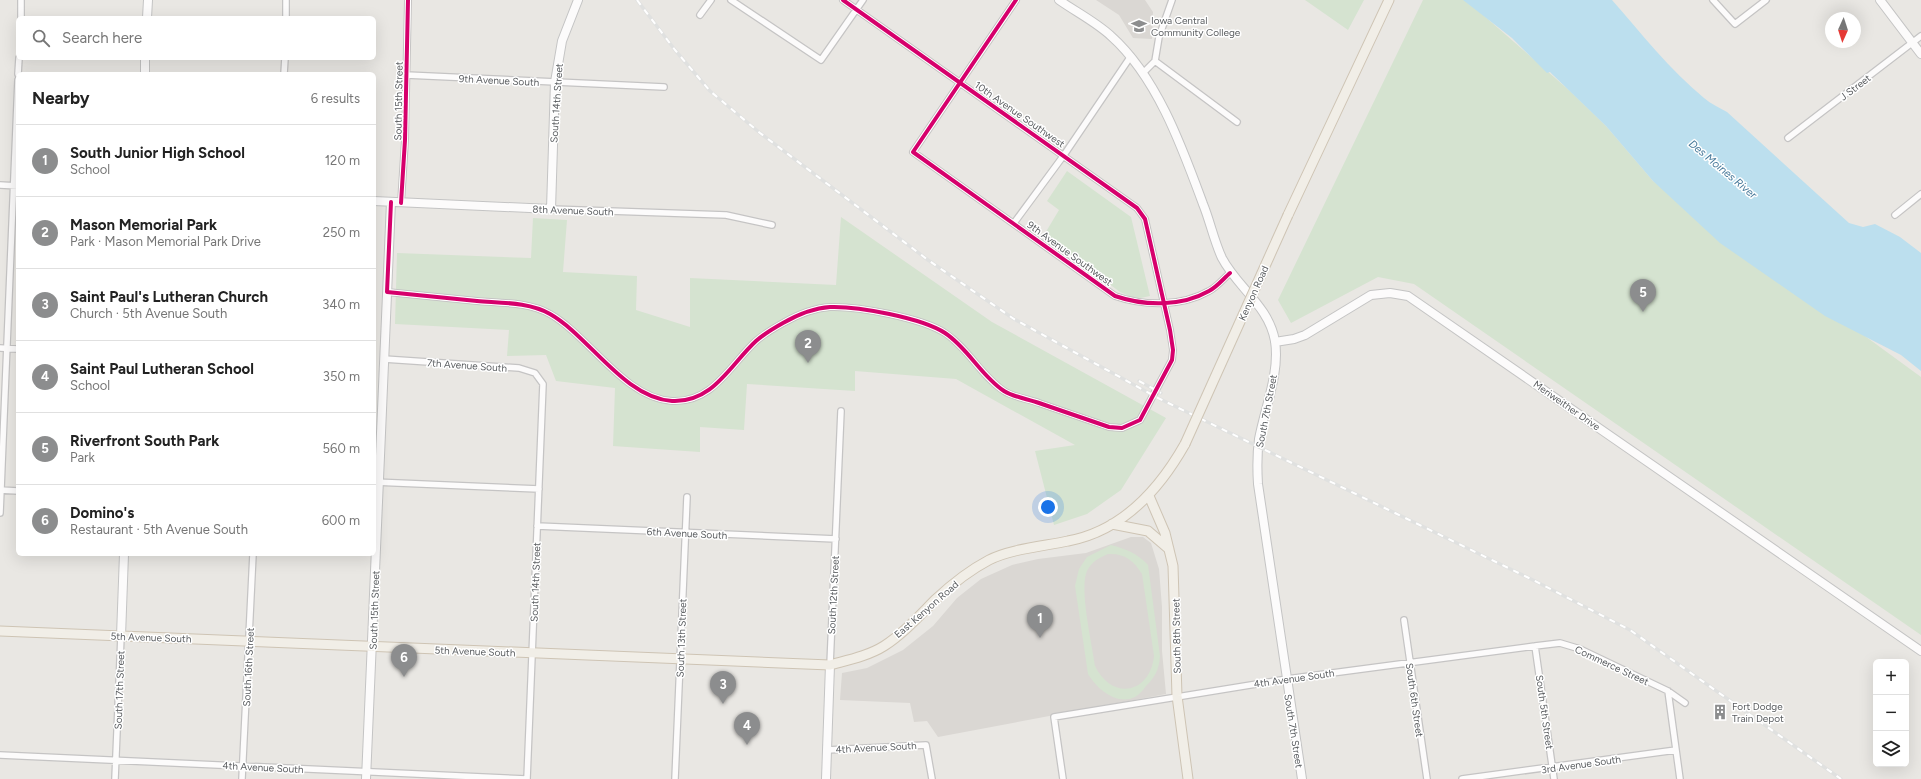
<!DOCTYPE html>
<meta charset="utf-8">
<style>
:root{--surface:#fff;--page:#f2f2f2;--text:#222;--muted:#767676;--line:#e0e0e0;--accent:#8c8d8e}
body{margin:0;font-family:Figtree,sans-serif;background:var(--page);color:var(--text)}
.controls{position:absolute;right:12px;bottom:12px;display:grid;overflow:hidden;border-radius:6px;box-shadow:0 4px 16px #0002}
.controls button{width:36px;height:36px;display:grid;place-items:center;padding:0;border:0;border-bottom:1px solid var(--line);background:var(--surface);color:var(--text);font:20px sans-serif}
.compass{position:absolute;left:1825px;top:12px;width:36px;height:36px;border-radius:50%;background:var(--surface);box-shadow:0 4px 16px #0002;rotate:183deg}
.you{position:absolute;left:1048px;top:507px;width:14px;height:14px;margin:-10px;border:3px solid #fff;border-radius:50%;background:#1a73e8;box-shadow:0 0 0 6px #1a73e833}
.badge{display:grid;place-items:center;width:26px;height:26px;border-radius:50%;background:var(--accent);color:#fff;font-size:13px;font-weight:700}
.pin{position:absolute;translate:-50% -33px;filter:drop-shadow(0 1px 2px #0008)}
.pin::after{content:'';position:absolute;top:21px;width:14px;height:12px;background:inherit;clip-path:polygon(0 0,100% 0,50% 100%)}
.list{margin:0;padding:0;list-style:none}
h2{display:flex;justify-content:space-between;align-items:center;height:52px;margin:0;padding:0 16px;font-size:17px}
h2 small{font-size:13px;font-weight:400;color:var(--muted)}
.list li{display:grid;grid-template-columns:26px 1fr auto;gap:12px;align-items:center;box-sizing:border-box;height:72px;padding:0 16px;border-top:1px solid var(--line)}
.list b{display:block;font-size:15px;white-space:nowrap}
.list p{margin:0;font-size:13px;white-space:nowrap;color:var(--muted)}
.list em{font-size:13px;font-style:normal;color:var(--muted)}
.icon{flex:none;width:22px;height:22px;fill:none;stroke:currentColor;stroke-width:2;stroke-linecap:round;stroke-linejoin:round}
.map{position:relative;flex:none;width:1921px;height:779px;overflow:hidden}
.search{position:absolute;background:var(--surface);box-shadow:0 4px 16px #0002;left:16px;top:16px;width:360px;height:44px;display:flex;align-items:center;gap:10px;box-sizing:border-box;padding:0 14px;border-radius:6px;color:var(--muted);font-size:15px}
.panel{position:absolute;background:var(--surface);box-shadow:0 4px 16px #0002;left:16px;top:72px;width:360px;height:484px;border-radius:6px}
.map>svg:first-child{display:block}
</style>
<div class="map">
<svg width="1921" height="779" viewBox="0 0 1921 779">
<rect width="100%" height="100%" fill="#e9e7e3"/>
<path fill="#dad7d3" d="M1096 0H1145L1153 12 1152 39 1133 38 1119 15Z
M1131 537H1143L1151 543 1159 569 1162 607V651L1166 694 938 737 927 721 914 722 910 703 840 700 842 673 867 668 903 650 933 626 957 598 981 579 1012 565 1038 559 1086 553Z"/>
<path fill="#d5e3d0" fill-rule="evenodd" d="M1305 0H1364L1348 30Z
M1423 0H1466L1571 92 1606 126 1653 181 1921 377V635L1414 284 1378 277 1291 323 1278 300Z
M1067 171 1131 217 1150 296 1136 299 1120 292 1044 235 1059 210 1047 201Z
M841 217 992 322 1166 418 1121 490 1087 514 1054 525 1035 451 1075 445 956 379 855 371V391L747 384 744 430 700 427V452L613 446 615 388 556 381 546 355 507 356 509 330 395 324 397 253 531 258 533 218 567 220 563 272 637 276 636 310 690 327V278L836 285Z
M1111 545C1126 549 1137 553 1148 565L1160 656C1159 670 1155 677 1146 686 1143 690 1139 695 1135 697 1117 706 1097 689 1088 674L1075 586 1079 569 1087 557ZM1108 554C1125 553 1134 561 1142 574L1154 656C1150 694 1112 701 1095 666 1092 644 1079 589 1087 571 1092 561 1099 558 1108 554Z"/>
<path fill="#bcdfee" d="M1463 0H1612C1641 33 1670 70 1704 98 1711 104 1720 108 1727 112L1849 223 1863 227 1875 224 1900 237 1921 253V371L1901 355 1825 316 1720 243 1653 181 1606 126 1553 75 1550 72 1547 73 1512 38Z"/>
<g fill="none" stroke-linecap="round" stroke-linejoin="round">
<defs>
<path id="street" d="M731 0 821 60 863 0
M1016 0 913 152 1115 296C1144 306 1181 307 1209 291 1217 287 1224 278 1230 273
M1713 0 1735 24 1766 0
M700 15 711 0
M21 18V0
M286 18V0
M1155 61 1237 122
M1155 61 1159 37 1172 0
M1143 73 1155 61
M18 74 19 58
M284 74 285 58
M406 75 664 87
M1788 138 1921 36
M0 185 18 186
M401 203 405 140 408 0
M551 209 726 215 772 225
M1895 215 1921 194
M1014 223 1064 155 1131 56
M387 292C417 295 447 298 477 301 501 303 529 302 550 314 589 336 624 398 672 401 713 403 730 365 756 341 764 334 774 328 783 323 797 315 813 308 830 307 858 306 922 318 945 333 968 348 981 376 1004 391 1013 397 1028 399 1039 403 1062 411 1086 419 1109 427L1122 428 1140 420 1172 360 1173 350 1170 330 1145 219 1137 208 843 0
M0 348 18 349
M384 359 519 368 535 373 543 384 527 779
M374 482 539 489
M0 490 18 491
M0 513 18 80
M537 526 836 539
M1404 620 1427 779
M1535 646 1554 779
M830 665 841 411
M1668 691 1680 779
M827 750 926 745 932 779
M0 755 526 779
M115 779 121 636
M242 779 253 554
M675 779 687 497
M1063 779 1054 717 1287 679 1535 646 1560 643 1580 649 1668 691 1685 703
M1462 779 1676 750"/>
<path id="secondary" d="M1059 0C1076 12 1096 22 1111 36 1157 77 1182 147 1203 204 1210 221 1214 241 1222 258 1237 287 1269 306 1275 341 1280 373 1265 407 1259 439 1257 454 1257 468 1258 484L1302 779
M1880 0 1921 54
M147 18 148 0
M145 74V58
M374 201 551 209 555 82 562 41 578 0
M1275 342 1294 339 1305 335 1371 295 1390 293 1408 296 1921 651
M121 636 124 554
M366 779 391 202
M826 779 830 665"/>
<path id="primary" d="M1288 215 1389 0
M1149 496 1165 533 1173 566 1177 696 1188 779
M1112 524 1148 531 1169 549
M0 631 830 665C848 660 868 656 884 646 904 633 919 616 936 599 951 585 970 570 989 560 1010 549 1045 546 1068 541 1122 531 1159 490 1185 444"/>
</defs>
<use href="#street" stroke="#c5c4c4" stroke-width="8"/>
<use href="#secondary" stroke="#c4c4c4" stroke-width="10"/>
<use href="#primary" stroke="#cec4b4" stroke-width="11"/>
<use href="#street" stroke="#fcfbfb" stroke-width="5.5"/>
<use href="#secondary" stroke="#fcfbfb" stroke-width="8"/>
<use href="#primary" stroke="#f1eee7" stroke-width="9"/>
<defs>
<path id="rail" d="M637 0 675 50 710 91 760 133 928 260 1014 319 1158 398 1531 579 1630 630 1841 779
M1139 381 1161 393"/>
</defs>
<use href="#rail" stroke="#e0e1e0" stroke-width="3.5"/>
<use href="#rail" stroke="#fff" stroke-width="2" stroke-dasharray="6" stroke-linecap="butt"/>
<defs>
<path id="primary-bridge" d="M1185 444 1288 215"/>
</defs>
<use href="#primary-bridge" stroke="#cec4b4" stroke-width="11" stroke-linecap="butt"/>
<use href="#primary-bridge" stroke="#f1eee7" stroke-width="9"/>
<defs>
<path id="cycleway" d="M1016 0 913 152 1115 296C1144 306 1181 307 1209 291 1217 287 1224 278 1230 273
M391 202 387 292C417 295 447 298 477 301 501 303 529 302 550 314 589 336 624 398 672 401 713 403 730 365 756 341 764 334 774 328 783 323 797 315 813 308 830 307 858 306 922 318 945 333 968 348 981 376 1004 391 1013 397 1028 399 1039 403 1062 411 1086 419 1109 427L1122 428 1140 420 1172 360 1173 350 1170 330 1145 219 1137 208 843 0
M401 203 405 140 408 0"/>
</defs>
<use href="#cycleway" stroke="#fff" stroke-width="6"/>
<use href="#cycleway" stroke="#d6006c" stroke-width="4"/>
</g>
<defs>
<symbol id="university-bare" viewBox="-9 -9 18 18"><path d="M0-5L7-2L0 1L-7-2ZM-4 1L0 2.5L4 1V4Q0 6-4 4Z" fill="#8c8d8e" stroke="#fff" stroke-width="2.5" paint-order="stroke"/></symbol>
<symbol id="building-bare" viewBox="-9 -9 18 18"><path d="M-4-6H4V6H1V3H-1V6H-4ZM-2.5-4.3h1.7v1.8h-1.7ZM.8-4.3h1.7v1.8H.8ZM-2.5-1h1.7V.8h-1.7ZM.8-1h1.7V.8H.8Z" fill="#8c8d8e" stroke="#fff" stroke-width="2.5" paint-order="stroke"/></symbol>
</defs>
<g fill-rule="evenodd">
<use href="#university-bare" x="1128" y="15" width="22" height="22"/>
<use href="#building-bare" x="1709" y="701" width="22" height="22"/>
</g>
<g text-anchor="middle" stroke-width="3" stroke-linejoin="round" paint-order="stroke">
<g font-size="10" fill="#5a5d60" stroke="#fff" text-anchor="start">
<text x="1151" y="24">Iowa Central<tspan x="1151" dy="12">Community College</tspan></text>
<text x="1732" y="710">Fort Dodge<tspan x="1732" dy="12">Train Depot</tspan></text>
</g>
<g font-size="10" fill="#5a5d60" stroke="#fff">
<text transform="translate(499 80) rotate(3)" y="4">9th Avenue South</text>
<text transform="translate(1855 87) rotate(-37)" y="4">J Street</text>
<text transform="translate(398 101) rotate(-89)" y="4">South 15th Street</text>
<text transform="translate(556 103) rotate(-86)" y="4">South 14th Street</text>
<text transform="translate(1020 114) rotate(35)" y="4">10th Avenue Southwest</text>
<text transform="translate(573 210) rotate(2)" y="4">8th Avenue South</text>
<text transform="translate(1070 253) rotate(36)" y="4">9th Avenue Southwest</text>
<text transform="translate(1253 293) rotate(-66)" y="4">Kenyon Road</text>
<text transform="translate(467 365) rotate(4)" y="4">7th Avenue South</text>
<text transform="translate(1567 405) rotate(35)" y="4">Meriweither Drive</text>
<text transform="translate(1266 411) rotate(-79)" y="4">South 7th Street</text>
<text transform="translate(687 533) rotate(3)" y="4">6th Avenue South</text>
<text transform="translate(535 582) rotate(-88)" y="4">South 14th Street</text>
<text transform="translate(833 595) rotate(-87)" y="4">South 12th Street</text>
<text transform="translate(926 609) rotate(-41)" y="4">East Kenyon Road</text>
<text transform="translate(374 610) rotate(-88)" y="4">South 15th Street</text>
<text transform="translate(1176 636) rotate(-91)" y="4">South 8th Street</text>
<text transform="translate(151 637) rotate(2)" y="4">5th Avenue South</text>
<text transform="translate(681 638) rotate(-88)" y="4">South 13th Street</text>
<text transform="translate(475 651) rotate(2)" y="4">5th Avenue South</text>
<text transform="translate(1612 665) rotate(25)" y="4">Commerce Street</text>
<text transform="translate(248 667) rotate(-87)" y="4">South 16th Street</text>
<text transform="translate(1294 678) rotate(-8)" y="4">4th Avenue South</text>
<text transform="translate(119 690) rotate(-88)" y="4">South 17th Street</text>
<text transform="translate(1415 700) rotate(82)" y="4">South 6th Street</text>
<text transform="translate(1545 712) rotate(82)" y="4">South 5th Street</text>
<text transform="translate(1294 731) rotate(81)" y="4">South 7th Street</text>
<text transform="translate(876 747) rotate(-3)" y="4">4th Avenue South</text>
<text transform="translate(1581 764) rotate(-8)" y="4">3rd Avenue South</text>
<text transform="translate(263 767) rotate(3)" y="4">4th Avenue South</text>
</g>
<g font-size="11" font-style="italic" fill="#47799a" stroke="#fff">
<text transform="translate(1723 169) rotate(40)" y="4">Des Moines River</text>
</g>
</g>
</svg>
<div class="controls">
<button>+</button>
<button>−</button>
<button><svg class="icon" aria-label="layers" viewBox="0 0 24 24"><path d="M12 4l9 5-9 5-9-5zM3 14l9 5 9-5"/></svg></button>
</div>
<svg class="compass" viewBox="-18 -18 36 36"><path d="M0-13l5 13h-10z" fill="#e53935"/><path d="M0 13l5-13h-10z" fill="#767676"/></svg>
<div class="you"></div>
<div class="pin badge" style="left:1040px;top:638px">1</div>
<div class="pin badge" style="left:808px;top:363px">2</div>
<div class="pin badge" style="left:723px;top:704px">3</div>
<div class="pin badge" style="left:747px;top:745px">4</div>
<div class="pin badge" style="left:1643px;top:312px">5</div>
<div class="pin badge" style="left:404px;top:677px">6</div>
<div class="search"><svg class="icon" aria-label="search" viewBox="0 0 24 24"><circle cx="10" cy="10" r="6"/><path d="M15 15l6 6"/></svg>Search here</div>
<section class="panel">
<h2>Nearby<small>6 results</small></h2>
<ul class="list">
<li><span class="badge">1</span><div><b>South Junior High School</b><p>School</p></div><em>120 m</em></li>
<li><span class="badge">2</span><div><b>Mason Memorial Park</b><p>Park · Mason Memorial Park Drive</p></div><em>250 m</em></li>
<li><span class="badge">3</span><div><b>Saint Paul's Lutheran Church</b><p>Church · 5th Avenue South</p></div><em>340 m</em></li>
<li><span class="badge">4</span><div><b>Saint Paul Lutheran School</b><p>School</p></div><em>350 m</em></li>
<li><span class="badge">5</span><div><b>Riverfront South Park</b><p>Park</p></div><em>560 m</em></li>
<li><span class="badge">6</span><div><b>Domino's</b><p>Restaurant · 5th Avenue South</p></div><em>600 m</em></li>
</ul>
</section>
</div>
